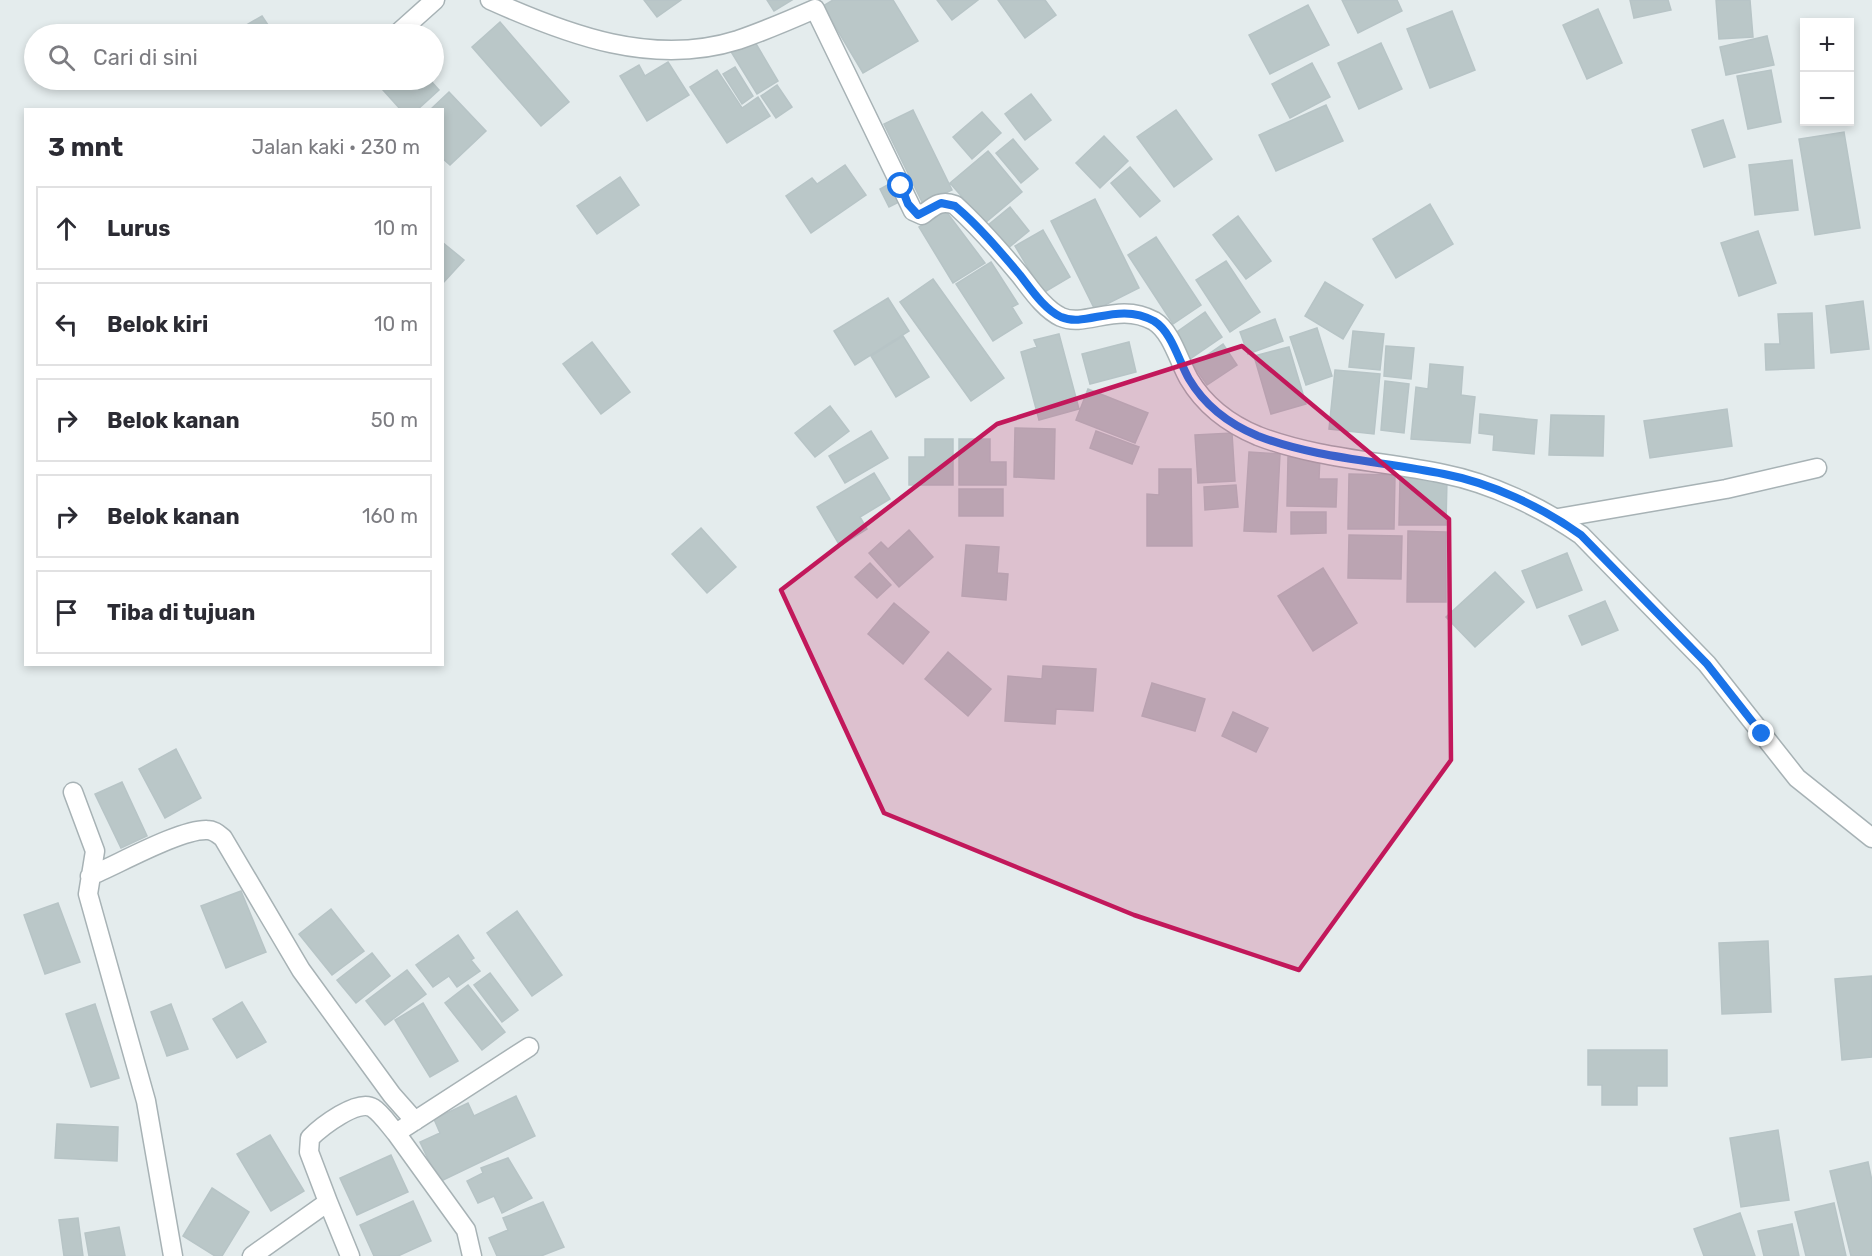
<!DOCTYPE html>
<html lang="id">
<meta charset="utf-8">
<style>
:root{--surface:#fff;--page:#f7f7f7;--text:#2b2b33;--muted:#7c7c81;--line:#e1e1e2}
body{margin:0;font-family:Rubik,sans-serif;background:var(--page);color:var(--text)}
.controls{position:absolute;right:18px;top:18px;display:grid;overflow:hidden;border-radius:0px;box-shadow:0 3px 9px #0003}
.controls button{width:54px;height:54px;display:grid;place-items:center;padding:0;border:0;border-bottom:2px solid var(--line);background:var(--surface);color:var(--text);font:30px sans-serif}
.stop{position:absolute;width:18px;height:18px;margin:-14px;border:4px solid #1a73e8;border-radius:50%;background:#fff}
.stop.end{background:#1a73e8;border-color:#fff;box-shadow:0 2px 6px #0008}
.list{margin:0;padding:0;list-style:none}
h2{display:flex;justify-content:space-between;align-items:center;height:78px;margin:0;padding:0 24px;font-size:26px}
h2 small{font-size:20px;font-weight:400;color:var(--muted)}
.list li{display:grid;grid-template-columns:39px 1fr auto;gap:18px;align-items:center;box-sizing:border-box;height:84px;margin:0 12px 12px;padding:0 12px;border:2px solid var(--line);border-radius:0px}
.list b{display:block;font-size:22px;white-space:nowrap}
.list em{font-size:20px;font-style:normal;color:var(--muted)}
.icon{flex:none;width:33px;height:33px;fill:none;stroke:currentColor;stroke-width:2;stroke-linecap:round;stroke-linejoin:round}
.map{position:relative;flex:none;width:1872px;height:1256px;overflow:hidden}
.search{position:absolute;background:var(--surface);box-shadow:0 3px 9px #0003;left:24px;top:24px;width:420px;height:66px;display:flex;align-items:center;gap:15px;box-sizing:border-box;padding:0 21px;border-radius:33px;color:var(--muted);font-size:22px}
.panel{position:absolute;background:var(--surface);box-shadow:0 3px 9px #0003;left:24px;top:108px;width:420px;height:558px;border-radius:0px}
.map>svg:first-child{display:block}
</style>
<div class="map">
<svg width="1872" height="1256" viewBox="0 0 1872 1256">
<rect width="100%" height="100%" fill="#e4eced"/>
<path fill="#bac7c8" stroke="#b7c4c6" stroke-width="1.5" d="M644 0H681L657 17Z
M767 0H792L774 11Z
M833 0H893L918 41 863 73 823 6Z
M937 0H978L952 20Z
M998 0H1045L1056 15 1025 38Z
M1342 0H1397L1402 11 1358 33Z
M1630 0H1668L1671 10 1634 18Z
M1716 0H1750L1753 37 1719 39Z
M1308 5 1329 45 1270 74 1249 35Z
M1598 9 1622 63 1587 79 1563 25Z
M1452 11 1475 70 1430 88 1407 29Z
M262 16 274 34H231Z
M500 22 569 102 541 126 472 47Z
M1767 36 1774 65 1726 75 1720 47Z
M752 37 778 81 757 94 730 50Z
M1381 43 1402 89 1359 109 1338 63Z
M668 62 689 95 647 121 620 76 639 65 645 76Z
M1312 63 1330 97 1290 118 1272 84Z
M735 67 753 96 742 104 723 74Z
M717 70 742 108 758 97 770 116 727 143 690 87Z
M1771 70 1781 122 1748 129 1737 76Z
M374 80H430L439 90 417 110H401Z
M777 85 792 107 776 118 761 96Z
M449 92 486 131 450 165 442 158V110H430Z
M1031 94 1051 120 1025 140 1005 114Z
M1326 105 1343 141 1276 171 1259 135Z
M913 110 952 190 923 204 884 124Z
M1176 110 1212 159 1174 187 1137 137Z
M982 112 1001 133 972 159 953 137Z
M1723 120 1735 157 1704 167 1692 130Z
M1844 132 1860 228 1815 235 1799 139Z
M1104 136 1128 161 1100 188 1076 163Z
M1013 139 1038 169 1021 183 996 153Z
M988 151 1022 192 985 223 950 183Z
M1792 160 1798 210 1755 215 1749 165Z
M845 165 866 195 811 233 786 196 812 178 817 184Z
M1130 167 1160 201 1140 217 1111 183Z
M620 177 639 205 597 234 577 206Z
M891 183 901 201 889 207 880 189Z
M1095 199 1139 288 1095 310 1051 221Z
M1430 204 1453 244 1396 278 1373 239Z
M1010 207 1029 231 1007 249 988 225Z
M945 210 985 263 953 283 919 227Z
M1238 216 1271 261 1246 279 1213 235Z
M1043 230 1070 277 1043 293 1015 246Z
M1758 231 1776 283 1739 296 1721 243Z
M1156 237 1201 305 1173 324 1128 255Z
M442 242 464 260 442 284Z
M1226 261 1260 312 1230 332 1196 280Z
M991 262 1018 304 1012 307 1022 323 993 341 956 284Z
M933 279 1004 378 971 401 900 302Z
M1325 282 1363 305 1343 339 1305 316Z
M888 298 909 331 855 365 834 331Z
M1863 301 1869 349 1831 353 1826 306Z
M1205 312 1222 337 1190 359 1174 334Z
M1812 313 1814 368 1766 370 1765 344H1780L1778 314Z
M1275 319 1283 341 1248 354 1240 332Z
M1317 328 1332 376 1306 385 1290 337Z
M1353 331 1384 334 1380 370 1349 367Z
M1059 334 1079 409 1039 420 1021 352 1037 347 1034 340Z
M903 336 929 377 896 397 871 356Z
M592 342 630 392 601 414 563 364Z
M1129 342 1136 372 1090 384 1082 354Z
M1223 344 1237 365 1207 385 1193 365Z
M1386 346 1414 348 1411 379 1384 376Z
M1289 347 1306 404 1271 414 1254 356Z
M1430 364 1463 367 1461 395 1475 397 1470 443 1411 439 1416 387 1428 389Z
M1335 370 1380 374 1374 434 1329 429Z
M1385 381 1409 384 1404 433 1381 430Z
M1088 389 1148 413 1135 443 1076 420Z
M830 406 849 431 815 457 795 433Z
M1727 409 1732 446 1650 458 1644 421Z
M1480 414 1537 420 1534 454 1493 450 1494 435 1479 433Z
M1551 415 1604 416 1603 456 1549 455Z
M1015 428 1055 429 1054 479 1014 477Z
M871 431 888 458 845 483 829 456Z
M1096 431 1139 447 1132 464 1090 448Z
M1232 433 1235 481 1198 483 1195 435Z
M925 439H953V485H909V457H925Z
M959 439H990V462H1006V485H959Z
M1249 452 1280 454 1276 532 1244 531Z
M1288 457H1320L1319 479H1337L1336 507 1287 506Z
M1159 469H1191L1192 546H1147V494L1159 495Z
M874 473 890 499 860 517 867 529 840 546 817 507Z
M1349 474 1395 475 1394 529H1348Z
M1400 477 1447 479 1446 525H1399Z
M1236 485 1238 507 1205 510 1204 487Z
M959 489H1003V516H959Z
M1291 512H1326V533L1291 534Z
M701 528 736 567 707 593 672 554Z
M909 530 933 557 899 587 869 553 881 542 888 549Z
M1408 531 1446 532V602H1407Z
M1349 535 1402 536 1401 579 1348 578Z
M966 545 999 547 997 573 1008 574 1006 600 962 596Z
M1567 553 1582 590 1537 608 1522 571Z
M870 563 891 585 877 598 855 577Z
M1323 568 1357 623 1313 651 1278 596Z
M1495 572 1524 602 1475 647 1446 617Z
M1605 601 1618 630 1582 645 1569 616Z
M894 603 929 632 903 664 868 634Z
M948 652 991 689 968 716 925 679Z
M1043 666 1096 669 1093 711 1056 709 1055 724 1005 721 1008 676 1042 679Z
M1152 683 1205 699 1195 731 1142 716Z
M1233 712 1268 728 1256 752 1222 736Z
M176 749 201 798 165 818 139 769Z
M122 782 147 836 121 848 95 794Z
M241 891 266 952 226 968 201 906Z
M58 903 80 962 45 974 24 915Z
M331 909 364 951 332 975 299 934Z
M517 911 562 975 532 996 487 933Z
M458 935 474 958 471 960 480 971 457 987 449 976 433 987 416 965Z
M1768 941 1771 1012 1722 1014 1719 943Z
M372 953 390 976 356 1003 337 980Z
M407 970 426 994 385 1025 366 1001Z
M490 973 518 1010 502 1022 474 985Z
M1872 976V1057L1842 1060 1835 979Z
M468 985 505 1032 482 1050 445 1003Z
M242 1002 266 1042 237 1058 213 1019Z
M423 1003 458 1061 430 1077 395 1020Z
M95 1004 119 1078 91 1087 66 1014Z
M171 1004 188 1049 167 1056 151 1012Z
M1588 1050H1667V1086H1637V1105H1602V1085H1588Z
M516 1096 535 1136 439 1182 420 1142 440 1133 434 1119 468 1103 474 1116Z
M57 1124 118 1127 117 1161 55 1158Z
M1778 1130 1789 1200 1741 1207 1730 1138Z
M270 1135 304 1191 271 1211 237 1154Z
M391 1155 408 1192 357 1215 340 1178Z
M508 1158 532 1198 502 1213 494 1196 478 1203 467 1181 483 1173 481 1168Z
M1868 1162 1872 1181V1256H1851L1830 1171Z
M212 1188 249 1212 222 1256H215L183 1236Z
M413 1201 431 1241 398 1256H374L360 1225Z
M543 1202 564 1247 541 1256H497L489 1238 508 1230 503 1218Z
M1834 1203 1846 1256H1806L1795 1212Z
M1740 1213 1755 1256H1704L1694 1229Z
M78 1218 83 1256H64L59 1220Z
M1792 1224 1799 1256H1764L1758 1231Z
M119 1227 125 1256H89L85 1233Z"/>
<g fill="none" stroke-linecap="round" stroke-linejoin="round">
<defs>
<path id="minor" d="M490 0C568 35 653 67 738 40 764 31 790 20 815 9L913 211 922 215C933 207 940 199 955 205 978 226 1000 251 1020 275 1031 289 1044 309 1061 317 1086 328 1118 301 1154 321 1172 332 1179 362 1189 379 1205 406 1229 424 1258 436 1318 459 1382 461 1444 474 1490 483 1543 508 1581 535L1707 664 1797 778 1872 838
M397 34 435 0
M1558 518 1726 489 1817 468
M73 792 95 851 88 894 146 1101 173 1256
M90 876C117 865 180 829 207 830 214 830 218 834 223 838L301 970 392 1095 415 1121
M328 1202 309 1152 310 1138C321 1127 358 1098 373 1108 381 1113 389 1125 396 1133
M252 1256 328 1202 350 1256
M472 1256 466 1230 396 1133 529 1047"/>
</defs>
<use href="#minor" stroke="#a7b2b5" stroke-width="21"/>
<use href="#minor" stroke="#fff" stroke-width="18"/>
</g>
<g fill="none" stroke-linecap="round" stroke-linejoin="round">
<path stroke="#1a73e8" stroke-width="8" d="M901 186 908 204 918 215 941 203 955 206C978 225 1000 251 1020 275 1031 289 1044 309 1061 317 1086 328 1118 301 1154 321 1172 332 1179 362 1189 379 1205 406 1229 424 1258 436 1318 459 1382 461 1444 474 1491 483 1542 507 1581 535L1707 664 1762 734"/>
</g>
<path fill="#c2185b" fill-opacity="0.2" stroke="#c2185b" stroke-width="4.5" stroke-linejoin="round" d="M1242 346 1449 519 1451 760 1299 970 1134 915 884 813 781 590 997 424Z"/>
</svg>
<div class="controls">
<button>+</button>
<button>−</button>
</div>
<div class="stop" style="left:901px;top:186px"></div>
<div class="stop end" style="left:1762px;top:734px"></div>
<div class="search"><svg class="icon" aria-label="search" viewBox="0 0 24 24"><circle cx="10" cy="10" r="6"/><path d="M15 15l6 6"/></svg>Cari di sini</div>
<section class="panel">
<h2>3 mnt<small>Jalan kaki · 230 m</small></h2>
<ul class="list">
<li><svg class="icon" aria-label="ahead" viewBox="0 0 24 24"><path d="M12 20V5M6 11l6-6 6 6"/></svg><div><b>Lurus</b></div><em>10 m</em></li>
<li><svg class="icon" aria-label="left" viewBox="0 0 24 24"><path d="M17 20v-9H6M10 6l-5 5 5 5"/></svg><div><b>Belok kiri</b></div><em>10 m</em></li>
<li><svg class="icon" aria-label="right" viewBox="0 0 24 24"><path d="M7 20v-9h11M14 6l5 5-5 5"/></svg><div><b>Belok kanan</b></div><em>50 m</em></li>
<li><svg class="icon" aria-label="right" viewBox="0 0 24 24"><path d="M7 20v-9h11M14 6l5 5-5 5"/></svg><div><b>Belok kanan</b></div><em>160 m</em></li>
<li><svg class="icon" aria-label="arrive" viewBox="0 0 24 24"><path d="M6 21V4h12l-3 4 3 4H6"/></svg><div><b>Tiba di tujuan</b></div></li>
</ul>
</section>
</div>
